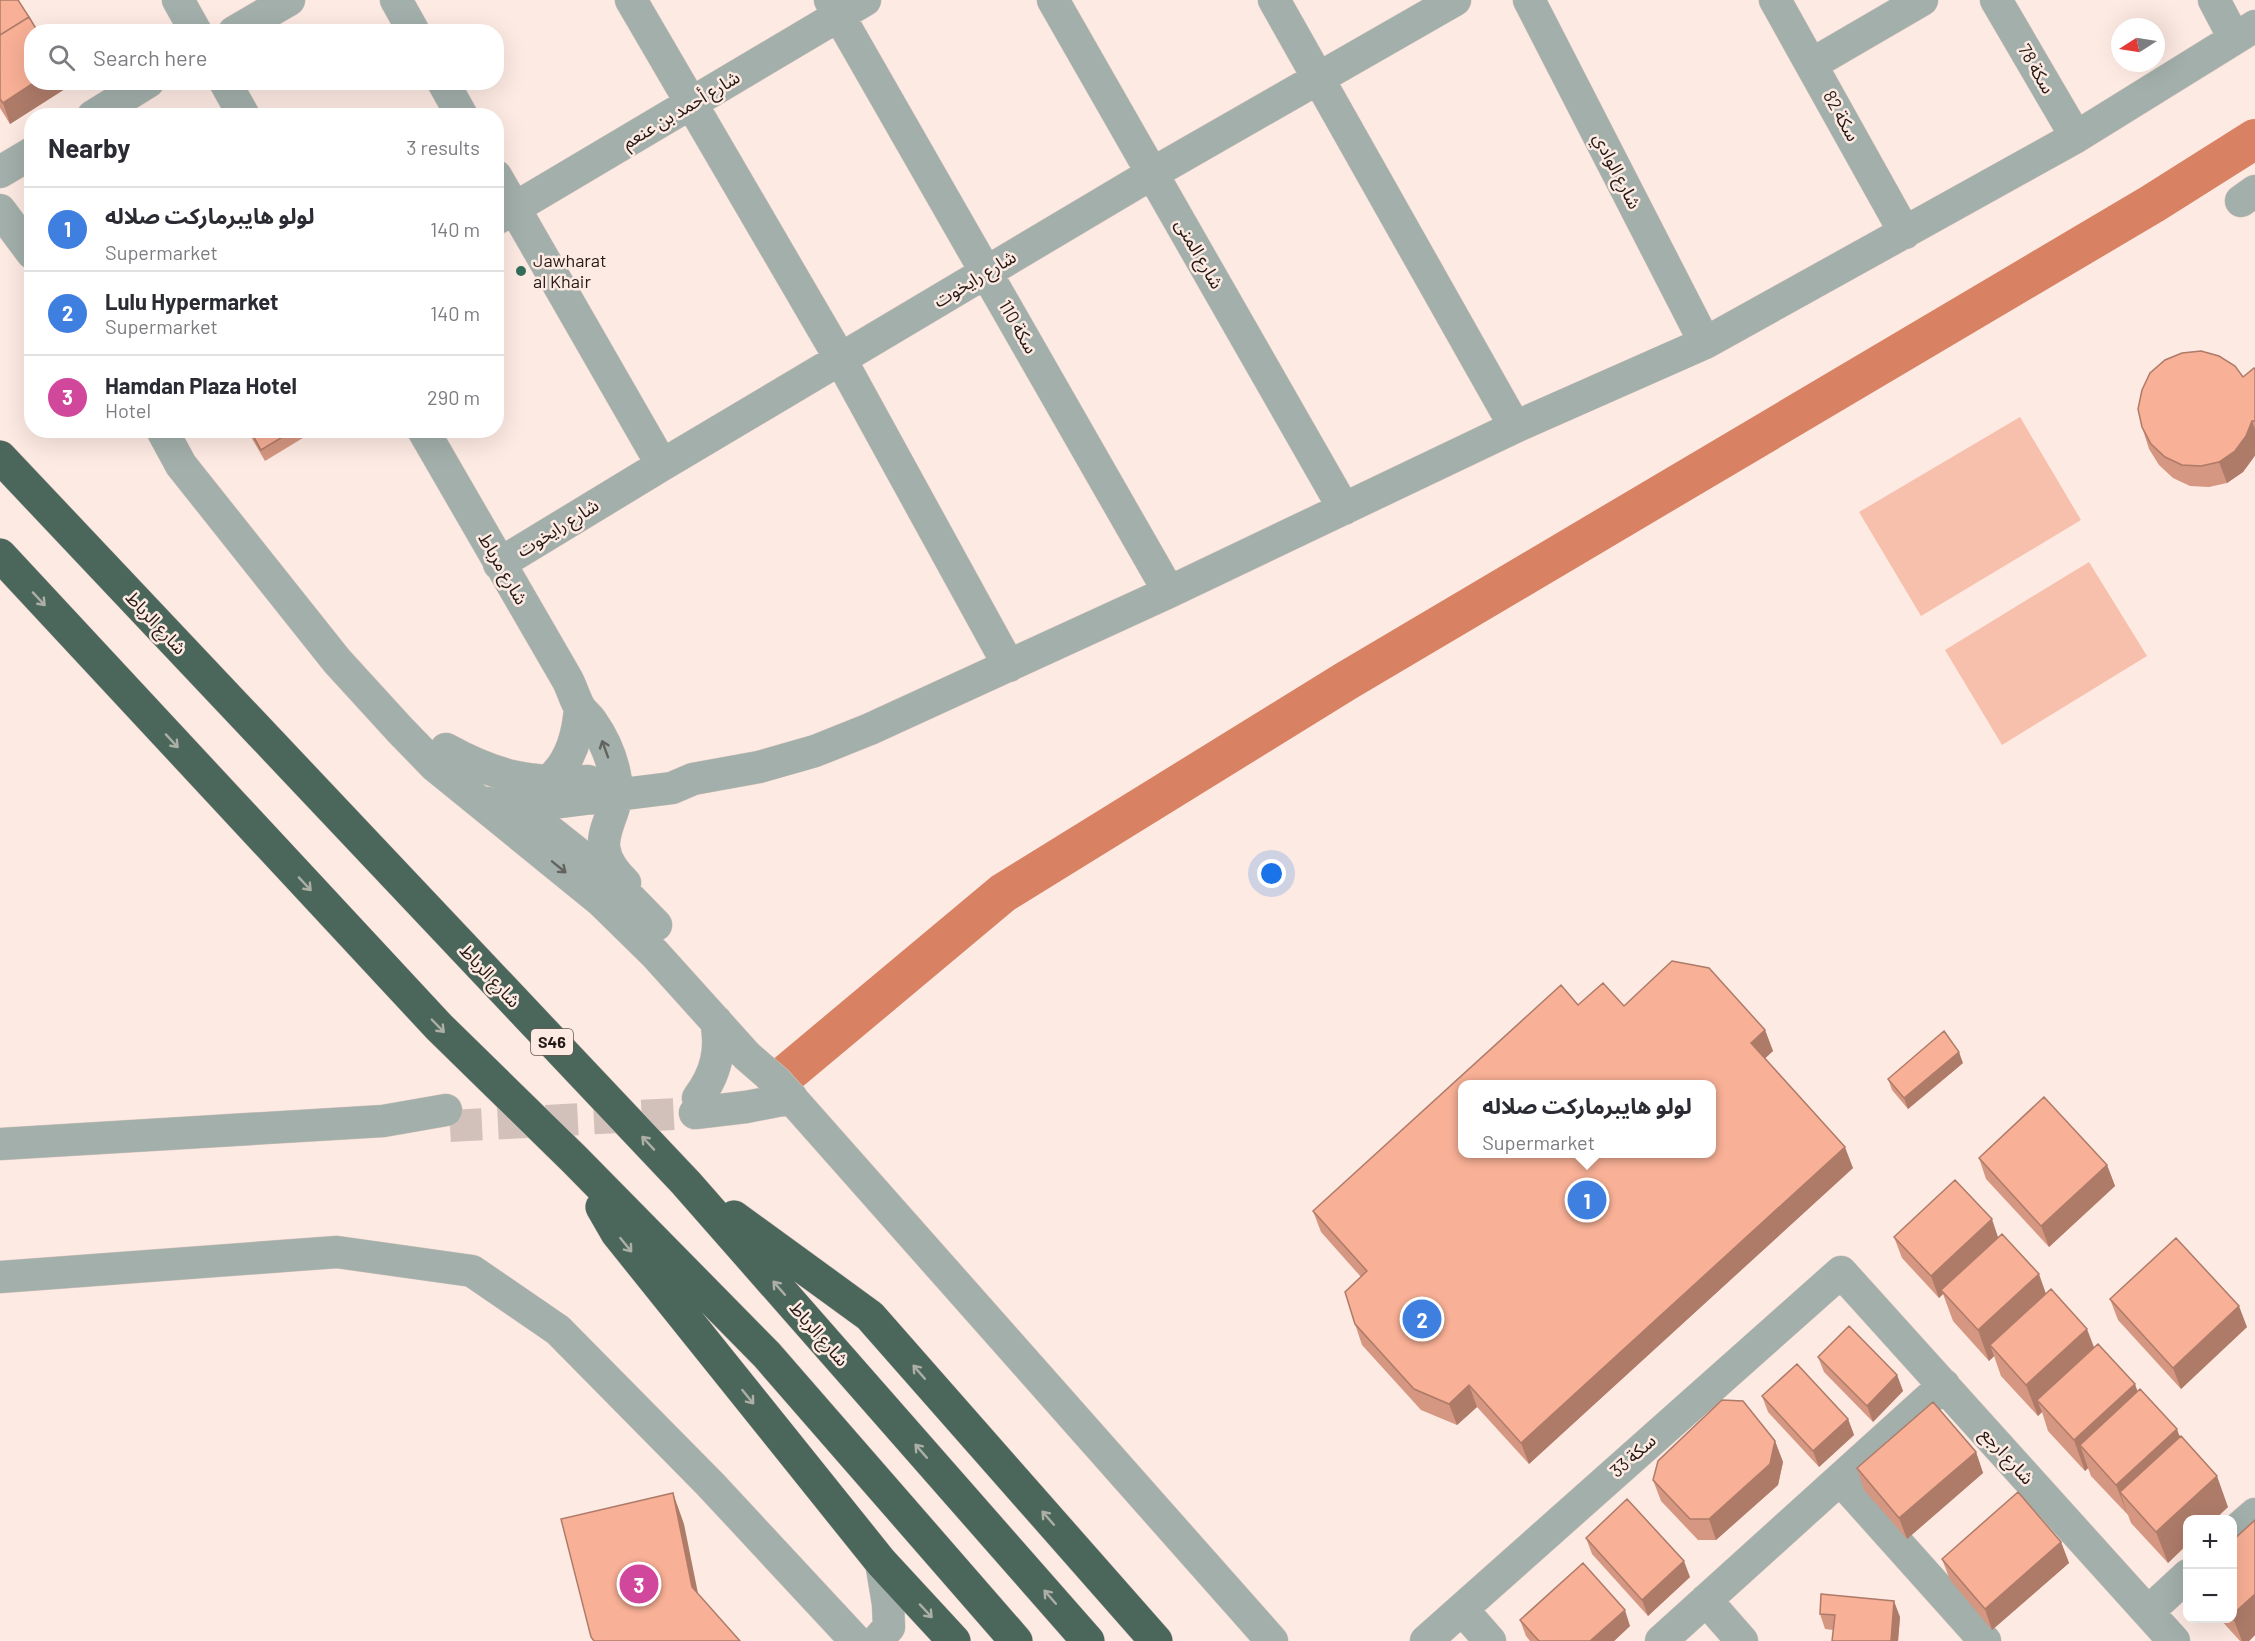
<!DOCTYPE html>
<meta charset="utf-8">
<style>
:root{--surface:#fff;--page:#f7f7f7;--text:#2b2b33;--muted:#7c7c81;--line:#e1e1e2;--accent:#111827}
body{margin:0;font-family:Barlow,"Noto Sans Arabic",sans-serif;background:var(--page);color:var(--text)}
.controls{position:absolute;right:18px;bottom:18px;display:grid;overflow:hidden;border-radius:12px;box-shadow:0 6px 24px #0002}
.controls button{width:54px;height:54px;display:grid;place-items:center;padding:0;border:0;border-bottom:2px solid var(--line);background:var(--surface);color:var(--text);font:30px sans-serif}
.compass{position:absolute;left:2111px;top:18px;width:54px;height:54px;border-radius:50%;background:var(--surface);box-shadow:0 6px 24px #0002;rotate:258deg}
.you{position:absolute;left:1272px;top:874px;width:21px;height:21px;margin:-15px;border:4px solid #fff;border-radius:50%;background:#1a73e8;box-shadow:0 0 0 9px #1a73e833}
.badge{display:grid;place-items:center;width:39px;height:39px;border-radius:50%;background:var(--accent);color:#fff;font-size:20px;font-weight:700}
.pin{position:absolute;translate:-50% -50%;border:3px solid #fff;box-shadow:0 2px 6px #0006}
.popup{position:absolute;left:1458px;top:1080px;width:258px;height:78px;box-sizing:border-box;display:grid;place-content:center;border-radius:12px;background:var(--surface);filter:drop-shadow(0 2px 4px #0005);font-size:20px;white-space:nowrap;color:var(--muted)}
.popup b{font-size:22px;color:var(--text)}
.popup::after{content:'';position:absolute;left:50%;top:100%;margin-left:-12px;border:12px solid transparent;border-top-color:var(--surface)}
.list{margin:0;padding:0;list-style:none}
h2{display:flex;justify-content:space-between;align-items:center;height:78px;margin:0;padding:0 24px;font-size:26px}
h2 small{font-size:20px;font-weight:400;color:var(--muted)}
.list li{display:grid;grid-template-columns:39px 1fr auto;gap:18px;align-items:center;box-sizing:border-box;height:84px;padding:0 24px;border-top:2px solid var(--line)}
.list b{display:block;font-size:22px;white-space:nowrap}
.list p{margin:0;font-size:20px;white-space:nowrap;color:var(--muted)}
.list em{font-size:20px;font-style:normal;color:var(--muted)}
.icon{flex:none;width:33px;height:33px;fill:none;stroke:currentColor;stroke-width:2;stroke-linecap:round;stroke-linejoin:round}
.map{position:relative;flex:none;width:2255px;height:1641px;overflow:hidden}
.search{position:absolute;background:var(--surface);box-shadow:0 6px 24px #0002;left:24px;top:24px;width:480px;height:66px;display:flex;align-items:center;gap:15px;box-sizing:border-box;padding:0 21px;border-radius:24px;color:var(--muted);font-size:22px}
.panel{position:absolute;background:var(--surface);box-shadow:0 6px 24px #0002;left:24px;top:108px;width:480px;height:330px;border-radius:24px}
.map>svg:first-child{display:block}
</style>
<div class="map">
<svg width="2255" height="1641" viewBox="0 0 2255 1641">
<rect width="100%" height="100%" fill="#fdeae3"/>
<path fill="#f7c0ac" d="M2020 417 2081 520 1921 616 1859 512Z
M2089 562 2147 656 2002 745 1945 650Z"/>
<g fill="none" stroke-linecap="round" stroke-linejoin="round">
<path stroke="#d88263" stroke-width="40" d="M777 1082 1003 893 1346 681 2152 204 2255 139"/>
<path stroke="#d2c0ba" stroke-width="32" stroke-dasharray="32 16" stroke-linecap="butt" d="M450 1126 695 1113"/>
<defs>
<path id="minor" d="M178 0 196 32
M396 0 414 32
M631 0 841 360 1009 666
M830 0 1169 592
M1053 0 1344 509
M1274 0 1515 427
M1529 0 1705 343
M1775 0 1905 233
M1996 0 2076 137
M2214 0 2234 38
M234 32 289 0
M1812 64 1922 0
M225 82 244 116
M443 82 462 116
M93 116 148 82
M0 172 32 153
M496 176 662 465
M2241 201 2255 191
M0 210 32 253
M496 219 865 0
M162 430 181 465 337 661 401 731 435 766 601 901 655 954 747 1056 777 1082 1272 1641
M423 430 567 679C572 688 575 700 580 708 583 713 589 717 592 722 604 739 613 761 616 781 622 822 580 839 625 883
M499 564 662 465 1153 173 1455 0
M446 749C496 777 532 784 588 781
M534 789C538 786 543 785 547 782 570 765 578 735 580 708
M480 802 520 807 672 788 693 779 759 767 815 751 870 729 1169 592 1515 427 1705 343 2076 137 2255 26
M517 805 615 883 656 925
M698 1098C716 1074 722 1050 716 1021
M695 1113 746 1107 792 1098
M0 1144 383 1121 446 1110
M0 1277 337 1252 472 1271 558 1330 710 1484 856 1641
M1840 1479 1985 1641
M2232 1534 2255 1514
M1706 1600 1742 1641
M1462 1609 1490 1641
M2148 1612 2188 1575
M877 1641 889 1627 888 1604 881 1562
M1426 1641 1841 1272 2174 1641
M1661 1641 1944 1385"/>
<path id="highway" d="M0 457 686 1183 1088 1641
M0 555 439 1027 574 1159 767 1355 1016 1641
M602 1207 617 1233 881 1562 954 1641
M734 1217 870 1316 1156 1641"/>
</defs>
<use href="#minor" stroke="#d6c4be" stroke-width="33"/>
<use href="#highway" stroke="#d6c4be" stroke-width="34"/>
<use href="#minor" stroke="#a2afaa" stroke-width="32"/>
<use href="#highway" stroke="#4b675c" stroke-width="33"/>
</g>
<path fill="#d59781" d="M0 0 68 87 10 124 0 108Z
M2255 369V455L2254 457 2243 472 2227 483 2209 487 2190 486 2173 478 2159 465 2149 449 2142 427 2243 377Z
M247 430H316L265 461Z
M1578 1005 1624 1006 1765 1030 1773 1051 1765 1058 1853 1168 1529 1464 1477 1407 1457 1425 1421 1410 1362 1345 1355 1324 1361 1277 1321 1232 1313 1211Z
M1963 1063 1908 1109 1892 1090 1888 1079Z
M1979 1158 2107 1165 2115 1186 2049 1247 1986 1179Z
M1894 1237 1998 1238 2046 1294 2094 1348 2180 1436 2228 1507 2168 1563 2131 1523 2128 1515 2091 1476 2088 1468 2085 1471 2048 1431 2042 1412 2038 1416 2001 1376 1994 1356 1989 1361 1953 1321 1943 1294 1939 1298 1902 1258Z
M2110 1299 2247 1327 2181 1389 2118 1320Z
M1818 1357 1897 1375 1903 1391 1873 1422 1824 1372Z
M1762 1396 1848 1419 1854 1435 1819 1467 1768 1412Z
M1775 1441 1783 1462 1778 1485 1716 1540H1698L1661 1501 1653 1480Z
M1976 1452 1983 1473 1907 1539 1864 1490 1857 1468Z
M1586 1538 1690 1577 1648 1616 1592 1554Z
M2232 1541 2255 1635 2249 1641H2240L2219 1618H2232Z
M2061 1542 2069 1563 1992 1630 1950 1580 1942 1559Z
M1820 1614 1900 1617 1898 1641H1832L1833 1630 1825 1629Z
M1520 1620 1630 1626 1614 1641H1530L1526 1636Z"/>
<path fill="#ae7b69" d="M35 82H66L68 87 10 124 3 103Z
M2252 421 2255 429V455L2254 457 2243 472 2227 483 2219 462Z
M1765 1030 1773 1051 1759 1064 1751 1043Z
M1959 1052 1963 1063 1908 1109 1904 1098Z
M1845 1147 1853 1168 1529 1464 1521 1443Z
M2107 1165 2115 1186 2049 1247 2041 1226Z
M1992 1219 1999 1240 1941 1290 1943 1294 1939 1298 1931 1276Z
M2039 1274 2050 1305 1990 1345 1994 1356 1989 1361 1978 1330Z
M2239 1306 2247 1327 2181 1389 2173 1368Z
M2087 1329 2099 1360 2037 1400 2042 1412 2038 1416 2026 1385Z
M1897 1375 1903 1391 1873 1422 1867 1406Z
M2135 1384 2146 1415 2080 1445 2088 1468 2085 1471 2074 1440Z
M1469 1385 1477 1407 1457 1425 1449 1404Z
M1848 1419 1854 1435 1819 1467 1813 1451Z
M2177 1429 2188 1460 2120 1492 2128 1515 2116 1485Z
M1775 1441 1783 1462 1778 1485 1716 1540 1709 1519Z
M1976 1452 1983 1473 1907 1539 1899 1518Z
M2217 1476 2228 1507 2214 1520H2187V1544L2168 1563 2156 1532Z
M673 1493 684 1524 703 1618 692 1587Z
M2061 1542 2069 1563 1992 1630 1985 1609Z
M1684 1561 1690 1577 1648 1616 1642 1600Z
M2255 1594V1635L2249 1641H2242L2232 1615Z
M1894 1601 1900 1617 1898 1641H1891Z
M1625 1610 1630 1626 1614 1641H1590Z"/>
<path fill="#f8b096" stroke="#ae7b69" stroke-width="1.5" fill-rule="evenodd" d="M0 0H18L29 17 0 35Z
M29 17 38 32H32V82H35L3 103 0 99V35Z
M2201 351 2219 356 2235 366 2243 377 2254 368 2255 369V421H2252L2246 436 2235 451 2219 462 2201 466 2182 465 2165 457 2151 444 2142 427 2138 409 2142 390 2150 373 2165 360 2182 353Z
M250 430H294L261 450Z
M1672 961 1709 968 1765 1030 1751 1043 1845 1147 1521 1443 1469 1385 1449 1404 1414 1389 1355 1324 1345 1292 1367 1271 1313 1211 1561 985 1578 1005 1603 983 1624 1006ZM1462 1084H1712V1154H1462Z
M1944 1031 1959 1052 1904 1098 1888 1079Z
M2044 1097 2107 1165 2041 1226 1979 1158Z
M1955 1180 1992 1219 1931 1276 1894 1237Z
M2002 1234 2039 1274 1978 1330 1941 1290Z
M2176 1238 2239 1306 2173 1368 2110 1299Z
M2051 1289 2087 1329 2026 1385 1990 1345Z
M1849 1326 1897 1375 1867 1406 1818 1357Z
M2098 1344 2135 1384 2074 1440 2037 1400Z
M1797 1364 1848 1419 1813 1451 1762 1396Z
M2140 1389 2177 1429 2116 1485 2080 1445Z
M1722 1400 1743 1401 1775 1441 1770 1464 1709 1519H1690L1653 1480 1658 1461Z
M1933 1402 1976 1452 1899 1518 1857 1468Z
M2181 1436 2217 1476 2156 1532 2120 1492Z
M2018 1492 2061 1542 1985 1609 1942 1559Z
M673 1493 692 1587 740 1641H594L591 1637 561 1519Z
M1627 1499 1684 1561 1642 1600 1586 1538Z
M2255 1520V1594L2232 1615V1541Z
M1583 1563 1625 1610 1590 1641H1539L1520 1620Z
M1821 1594 1894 1601 1891 1641H1832L1835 1615 1820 1614Z"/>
<defs><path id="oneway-shaft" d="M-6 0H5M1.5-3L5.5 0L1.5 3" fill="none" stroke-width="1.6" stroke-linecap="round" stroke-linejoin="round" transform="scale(1.5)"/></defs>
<g stroke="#adafa6">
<use href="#oneway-shaft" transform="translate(39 599) rotate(47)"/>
<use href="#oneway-shaft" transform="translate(172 741) rotate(47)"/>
<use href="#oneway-shaft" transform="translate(305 884) rotate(47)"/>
<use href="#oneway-shaft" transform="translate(438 1026) rotate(46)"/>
<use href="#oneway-shaft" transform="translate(648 1143) rotate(-133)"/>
<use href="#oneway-shaft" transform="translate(626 1245) rotate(51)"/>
<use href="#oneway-shaft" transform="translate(779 1288) rotate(-131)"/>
<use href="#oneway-shaft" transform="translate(919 1372) rotate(-131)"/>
<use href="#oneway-shaft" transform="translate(748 1397) rotate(51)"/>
<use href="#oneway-shaft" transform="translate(921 1451) rotate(-131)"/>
<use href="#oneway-shaft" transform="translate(1048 1518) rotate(-131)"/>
<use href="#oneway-shaft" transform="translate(1050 1597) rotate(-131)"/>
<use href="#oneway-shaft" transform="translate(926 1611) rotate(47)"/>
</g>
<g stroke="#636460">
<use href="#oneway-shaft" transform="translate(605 749) rotate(-110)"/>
<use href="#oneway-shaft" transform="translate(559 867) rotate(39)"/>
</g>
<circle fill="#316e59" stroke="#fdeae3" stroke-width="2" cx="521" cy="271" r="6"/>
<g text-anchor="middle" stroke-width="5" stroke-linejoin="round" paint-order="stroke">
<rect fill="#fdeae3" stroke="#655853" stroke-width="1.5" x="531" y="1029" width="42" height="26" rx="4.5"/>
<g font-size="16" font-weight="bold" fill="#241915">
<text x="552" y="1048">S46</text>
</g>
<g font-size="18" fill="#241915" stroke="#fdeae3">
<text transform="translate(2036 69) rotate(60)" y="6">سكة 78</text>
<text transform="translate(681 110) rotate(-31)" y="6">شارع أحمد بن عنعم</text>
<text transform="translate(1841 116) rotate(61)" y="6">سكة 82</text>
<text transform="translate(1617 171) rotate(63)" y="6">شارع الوادي</text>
<text transform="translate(1199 254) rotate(60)" y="6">شارع المنى</text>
<text transform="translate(975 279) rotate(-31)" y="6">شارع رايخوت</text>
<text transform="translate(1018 327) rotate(60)" y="6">سكة 110</text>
<text transform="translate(558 528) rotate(-32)" y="6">شارع رايخوت</text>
<text transform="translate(503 569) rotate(60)" y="6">شارع مرباط</text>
<text transform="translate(156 623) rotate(47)" y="6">شارع الرباط</text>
<text transform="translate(490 976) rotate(47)" y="6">شارع الرباط</text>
<text transform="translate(819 1334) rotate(49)" y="6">شارع الرباط</text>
<text transform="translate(1633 1456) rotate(-42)" y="6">سكة 33</text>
<text transform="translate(2007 1456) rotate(48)" y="6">شارع ارجع</text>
</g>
<g font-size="18" fill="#241915" stroke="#fdeae3" text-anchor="start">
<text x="533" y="267">Jawharat<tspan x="533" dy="21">al Khair</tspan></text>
</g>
</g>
</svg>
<div class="controls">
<button>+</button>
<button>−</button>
</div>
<svg class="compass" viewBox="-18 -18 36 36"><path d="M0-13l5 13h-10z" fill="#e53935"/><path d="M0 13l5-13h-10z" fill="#7c7c81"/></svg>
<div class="you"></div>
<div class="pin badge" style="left:1587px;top:1200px;background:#3f7fe0">1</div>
<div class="popup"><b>لولو هايبرماركت صلاله</b>Supermarket</div>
<div class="pin badge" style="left:1422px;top:1319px;background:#3f7fe0">2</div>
<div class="pin badge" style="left:639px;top:1584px;background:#d1479c">3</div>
<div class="search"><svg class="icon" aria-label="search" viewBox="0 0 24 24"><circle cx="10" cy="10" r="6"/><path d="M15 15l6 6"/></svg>Search here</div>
<section class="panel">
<h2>Nearby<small>3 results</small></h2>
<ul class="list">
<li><span class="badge" style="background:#3f7fe0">1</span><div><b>لولو هايبرماركت صلاله</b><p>Supermarket</p></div><em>140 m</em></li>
<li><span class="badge" style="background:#3f7fe0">2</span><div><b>Lulu Hypermarket</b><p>Supermarket</p></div><em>140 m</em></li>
<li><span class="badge" style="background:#d1479c">3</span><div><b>Hamdan Plaza Hotel</b><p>Hotel</p></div><em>290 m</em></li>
</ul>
</section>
</div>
